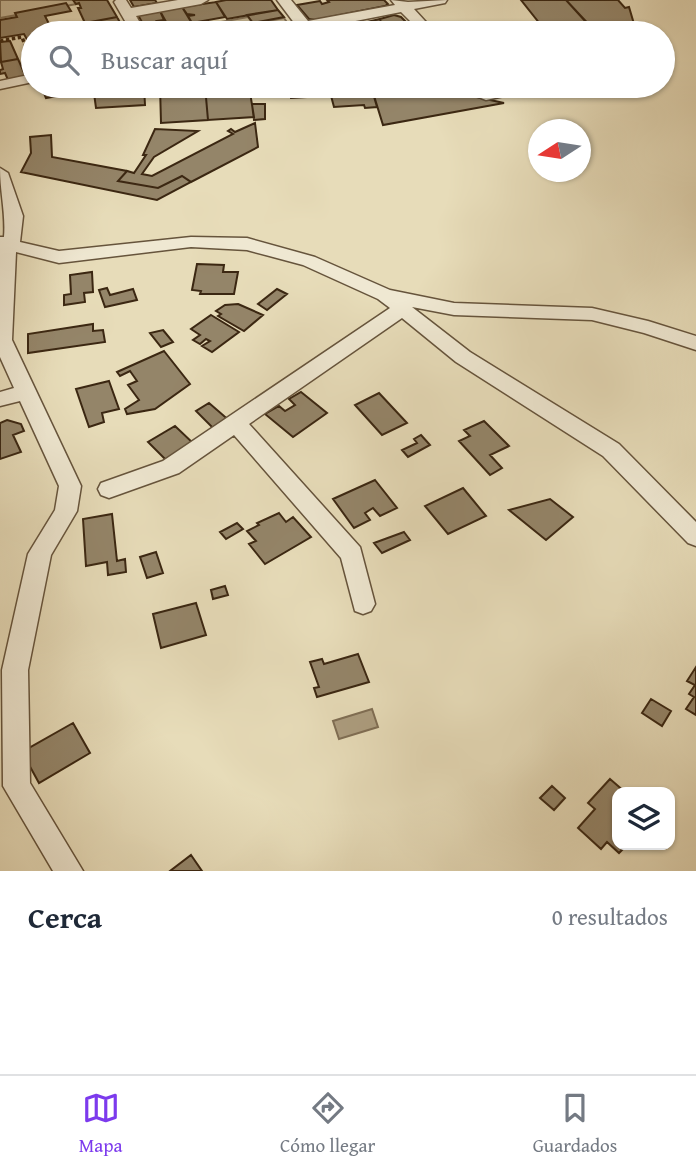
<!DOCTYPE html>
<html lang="es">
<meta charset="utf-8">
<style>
:root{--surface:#fff;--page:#f2f2f3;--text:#1f2937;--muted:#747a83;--line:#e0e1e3;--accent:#7c3aed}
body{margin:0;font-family:"Gentium Book Plus",serif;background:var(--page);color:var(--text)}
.controls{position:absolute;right:21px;bottom:21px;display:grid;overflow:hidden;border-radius:14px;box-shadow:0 2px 5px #0004}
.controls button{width:63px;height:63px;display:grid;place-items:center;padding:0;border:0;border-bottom:2px solid var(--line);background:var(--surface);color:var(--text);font:35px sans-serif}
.compass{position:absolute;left:528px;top:119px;width:63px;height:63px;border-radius:50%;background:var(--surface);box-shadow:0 2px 5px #0004;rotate:258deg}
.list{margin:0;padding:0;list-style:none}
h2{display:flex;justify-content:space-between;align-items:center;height:91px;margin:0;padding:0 28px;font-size:30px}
h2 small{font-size:23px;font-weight:400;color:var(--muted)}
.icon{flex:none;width:38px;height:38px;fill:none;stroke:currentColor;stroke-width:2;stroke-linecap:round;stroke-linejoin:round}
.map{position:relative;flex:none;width:696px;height:871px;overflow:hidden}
.search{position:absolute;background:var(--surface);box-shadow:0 2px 5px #0004;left:21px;right:21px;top:21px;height:77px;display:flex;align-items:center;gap:18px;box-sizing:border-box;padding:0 24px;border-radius:38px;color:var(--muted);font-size:26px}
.sheet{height:203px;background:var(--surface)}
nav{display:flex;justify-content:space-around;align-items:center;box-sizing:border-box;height:98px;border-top:2px solid var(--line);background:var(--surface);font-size:19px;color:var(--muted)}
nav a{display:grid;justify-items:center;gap:4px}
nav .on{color:var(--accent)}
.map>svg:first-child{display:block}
</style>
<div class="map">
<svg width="696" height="871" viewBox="0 0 696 871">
<rect width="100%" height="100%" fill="#e7dcb9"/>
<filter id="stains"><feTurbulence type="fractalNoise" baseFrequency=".00286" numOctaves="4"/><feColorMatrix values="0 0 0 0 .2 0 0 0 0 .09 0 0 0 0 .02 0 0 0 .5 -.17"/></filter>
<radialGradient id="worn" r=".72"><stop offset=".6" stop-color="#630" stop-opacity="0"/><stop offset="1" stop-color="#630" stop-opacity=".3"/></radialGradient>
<path fill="#cabd9d" stroke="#827258" stroke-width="2" d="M0 0H80L82 3 0 18Z
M248 17 253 24 284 18 289 25 246 33H160Z"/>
<path fill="#ad9e80" stroke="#7f6e54" stroke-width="2" d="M372 709 378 727 339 739 333 721Z"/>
<path fill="#948569" stroke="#3b2712" stroke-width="2" d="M73 0H107L117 17 85 23 78 8H81L79 3 76 4Z
M130 0H155L157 3 134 7Z
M226 0H271L278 10 227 19 216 2Z
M327 0H384L388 4 385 6 315 20 309 19 297 5 320 1 322 4 329 2Z
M521 0H566L596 33H535L527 26 540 24Z
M566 0H618L625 8 629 7 634 24 594 30Z
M216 2 225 17 192 23 188 16 195 15 187 14 182 7Z
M66 3 71 11 45 16 53 32 79 26 83 33H33V45H30L24 34 0 38V20L17 17 15 13Z
M182 7 193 25 185 26 183 23 170 29 160 11Z
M278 10 284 17 253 23 247 15Z
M160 11 164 20 157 21 161 25 166 24 170 29 148 33 138 15Z
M394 15 401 17 417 33H384L380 19Z
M117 17 124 30 91 33 85 23Z
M380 19 384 33H370L367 22Z
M367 22 370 33H357L354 24Z
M354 24 357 33H309Z
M527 26 535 33H492Z
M10 41 18 59 1 62 0 42Z
M18 59 26 77 8 80 5 73 0 74V70L3 69 1 62Z
M41 86H93L94 89 46 98Z
M93 86H144L145 105 96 108Z
M160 86H205L208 120 161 123Z
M205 86H249L254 117 208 120Z
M288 86H321L323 96 291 98Z
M336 86H371L377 107 365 108 364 105 334 107 330 92 337 91Z
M371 86H463L472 96 504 103 383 125Z
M252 104H265V119L254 120Z
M255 123 258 147 191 182 182 176 158 188 118 181 127 171 134 173 146 155H143L155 129 198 131 154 157 142 174 152 176 233 134 228 131 231 129 235 132Z
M51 135 52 157 127 171 118 181 158 188 182 176 191 182 157 200 21 172 31 153 30 137Z
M197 264 224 265 223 272H238L234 294H200L201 291 192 290Z
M92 272 93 292 84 293 85 302 64 305V295L71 294 70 275Z
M107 288 110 295 133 289 137 300 105 307 99 290Z
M277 289 287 294 267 310 258 304Z
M238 304 263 315 244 331 218 316 221 314 216 311 225 305Z
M211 315 239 332 212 352 202 346 210 341 206 339 200 344 193 340 200 335 191 329Z
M93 324V331L103 330 105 342 28 353V334Z
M163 330 173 342 161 347 150 333Z
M164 351 190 384 155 409 127 414 125 409 139 400 128 385 137 381 130 371 120 376 117 372Z
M109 381 119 409 102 413 104 422 89 427 76 389Z
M301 392 327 413 293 437 265 414 279 406 285 411 295 405 289 399Z
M379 393 407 423 382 435 355 405Z
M209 403 231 422 216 431 196 411Z
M7 420 21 424 24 431 13 435 21 452 0 459V423Z
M484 421 509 446 490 455 502 468 490 475 459 441 470 436 464 430Z
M175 426 194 444 167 461 148 442Z
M421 435 430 445 408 457 402 450 417 443 414 439Z
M375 480 397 508 380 516 373 508 365 513 370 520 354 528 333 499Z
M463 488 486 516 448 534 425 506Z
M550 499 573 517 546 540 509 510Z
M279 513 286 522 293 517 311 537 265 564 249 544 256 541 247 531 259 525 257 523Z
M112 514 117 561 125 559 126 572 108 575 107 562 86 566 83 519Z
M237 523 243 529 226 539 220 532Z
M404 532 410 540 382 553 374 543Z
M156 552 163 573 147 578 140 557Z
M225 586 228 595 213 599 211 590Z
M196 603 206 635 161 648 153 614Z
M358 654 369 682 317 697 314 688 319 687 310 662 322 659 324 664Z
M696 667V715L686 709 694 697 689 694 695 685 687 681Z
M651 699 671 711 662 726 642 713Z
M73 723 90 753 39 783 22 752Z
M610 779 625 792H617V845H627L619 853 607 842 601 849 578 828 595 809 588 803Z
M552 786 565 798 554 810 540 798Z
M191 855 202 871H170Z"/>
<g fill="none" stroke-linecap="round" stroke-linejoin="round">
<defs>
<path id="minor" d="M116 0H126L131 8 178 0H208L201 4 136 16 146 33H132L114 2Z
M277 0H291L308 21 395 5 391 0 408 2 447 0 445 3 414 9 436 33H422L401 12 305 31 262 33 264 30 295 24Z
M33 74V82L0 89V81Z
M470 86H485L489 90 510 86H538L536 89 486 100 481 98Z
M0 168 8 173 23 216 20 242 59 251 191 237 247 238 315 257 390 290 454 303 592 308 648 321 696 336V350L644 333 592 320 454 315 412 307 470 352 619 444 696 522V546L688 543 603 456 456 362 402 318 249 424 360 547 375 604 371 611 363 614 355 611 341 558 234 435 179 473 109 498 101 495 98 489 101 483 163 461 390 308 378 299 303 265 247 250 191 247 59 263 16 252 12 340 81 486 77 511 51 555 28 670 30 783 83 871H53L3 786 2 670 28 554 55 510 59 486 20 401 0 406V392L14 388 0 357V237H4C6 214 0 192 0 168Z"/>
</defs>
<use href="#minor" stroke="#66543c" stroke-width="3"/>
<path stroke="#3b2712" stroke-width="3.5" stroke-dasharray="3.5 2.5" stroke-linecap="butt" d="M0 41 22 37 25 45"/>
<use href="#minor" fill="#efe8d2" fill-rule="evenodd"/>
</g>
<rect width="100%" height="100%" filter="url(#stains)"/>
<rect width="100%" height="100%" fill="url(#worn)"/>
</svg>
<div class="controls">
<button><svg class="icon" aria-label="layers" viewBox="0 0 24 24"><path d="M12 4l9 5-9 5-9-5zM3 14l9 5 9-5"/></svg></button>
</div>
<svg class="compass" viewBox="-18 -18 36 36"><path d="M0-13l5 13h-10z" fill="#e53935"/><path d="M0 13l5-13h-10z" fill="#747a83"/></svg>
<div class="search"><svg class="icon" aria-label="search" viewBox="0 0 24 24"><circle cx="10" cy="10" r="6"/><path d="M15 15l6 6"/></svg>Buscar aquí</div>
</div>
<section class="sheet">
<h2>Cerca<small>0 resultados</small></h2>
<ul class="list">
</ul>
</section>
<nav>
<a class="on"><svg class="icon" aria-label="map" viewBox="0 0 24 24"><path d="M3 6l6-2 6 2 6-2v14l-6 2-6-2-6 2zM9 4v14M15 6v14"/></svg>Mapa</a>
<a><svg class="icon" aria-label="directions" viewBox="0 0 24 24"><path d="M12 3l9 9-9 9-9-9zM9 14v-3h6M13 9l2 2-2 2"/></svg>Cómo llegar</a>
<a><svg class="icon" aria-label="saved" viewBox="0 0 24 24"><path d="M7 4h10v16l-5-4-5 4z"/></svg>Guardados</a>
</nav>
